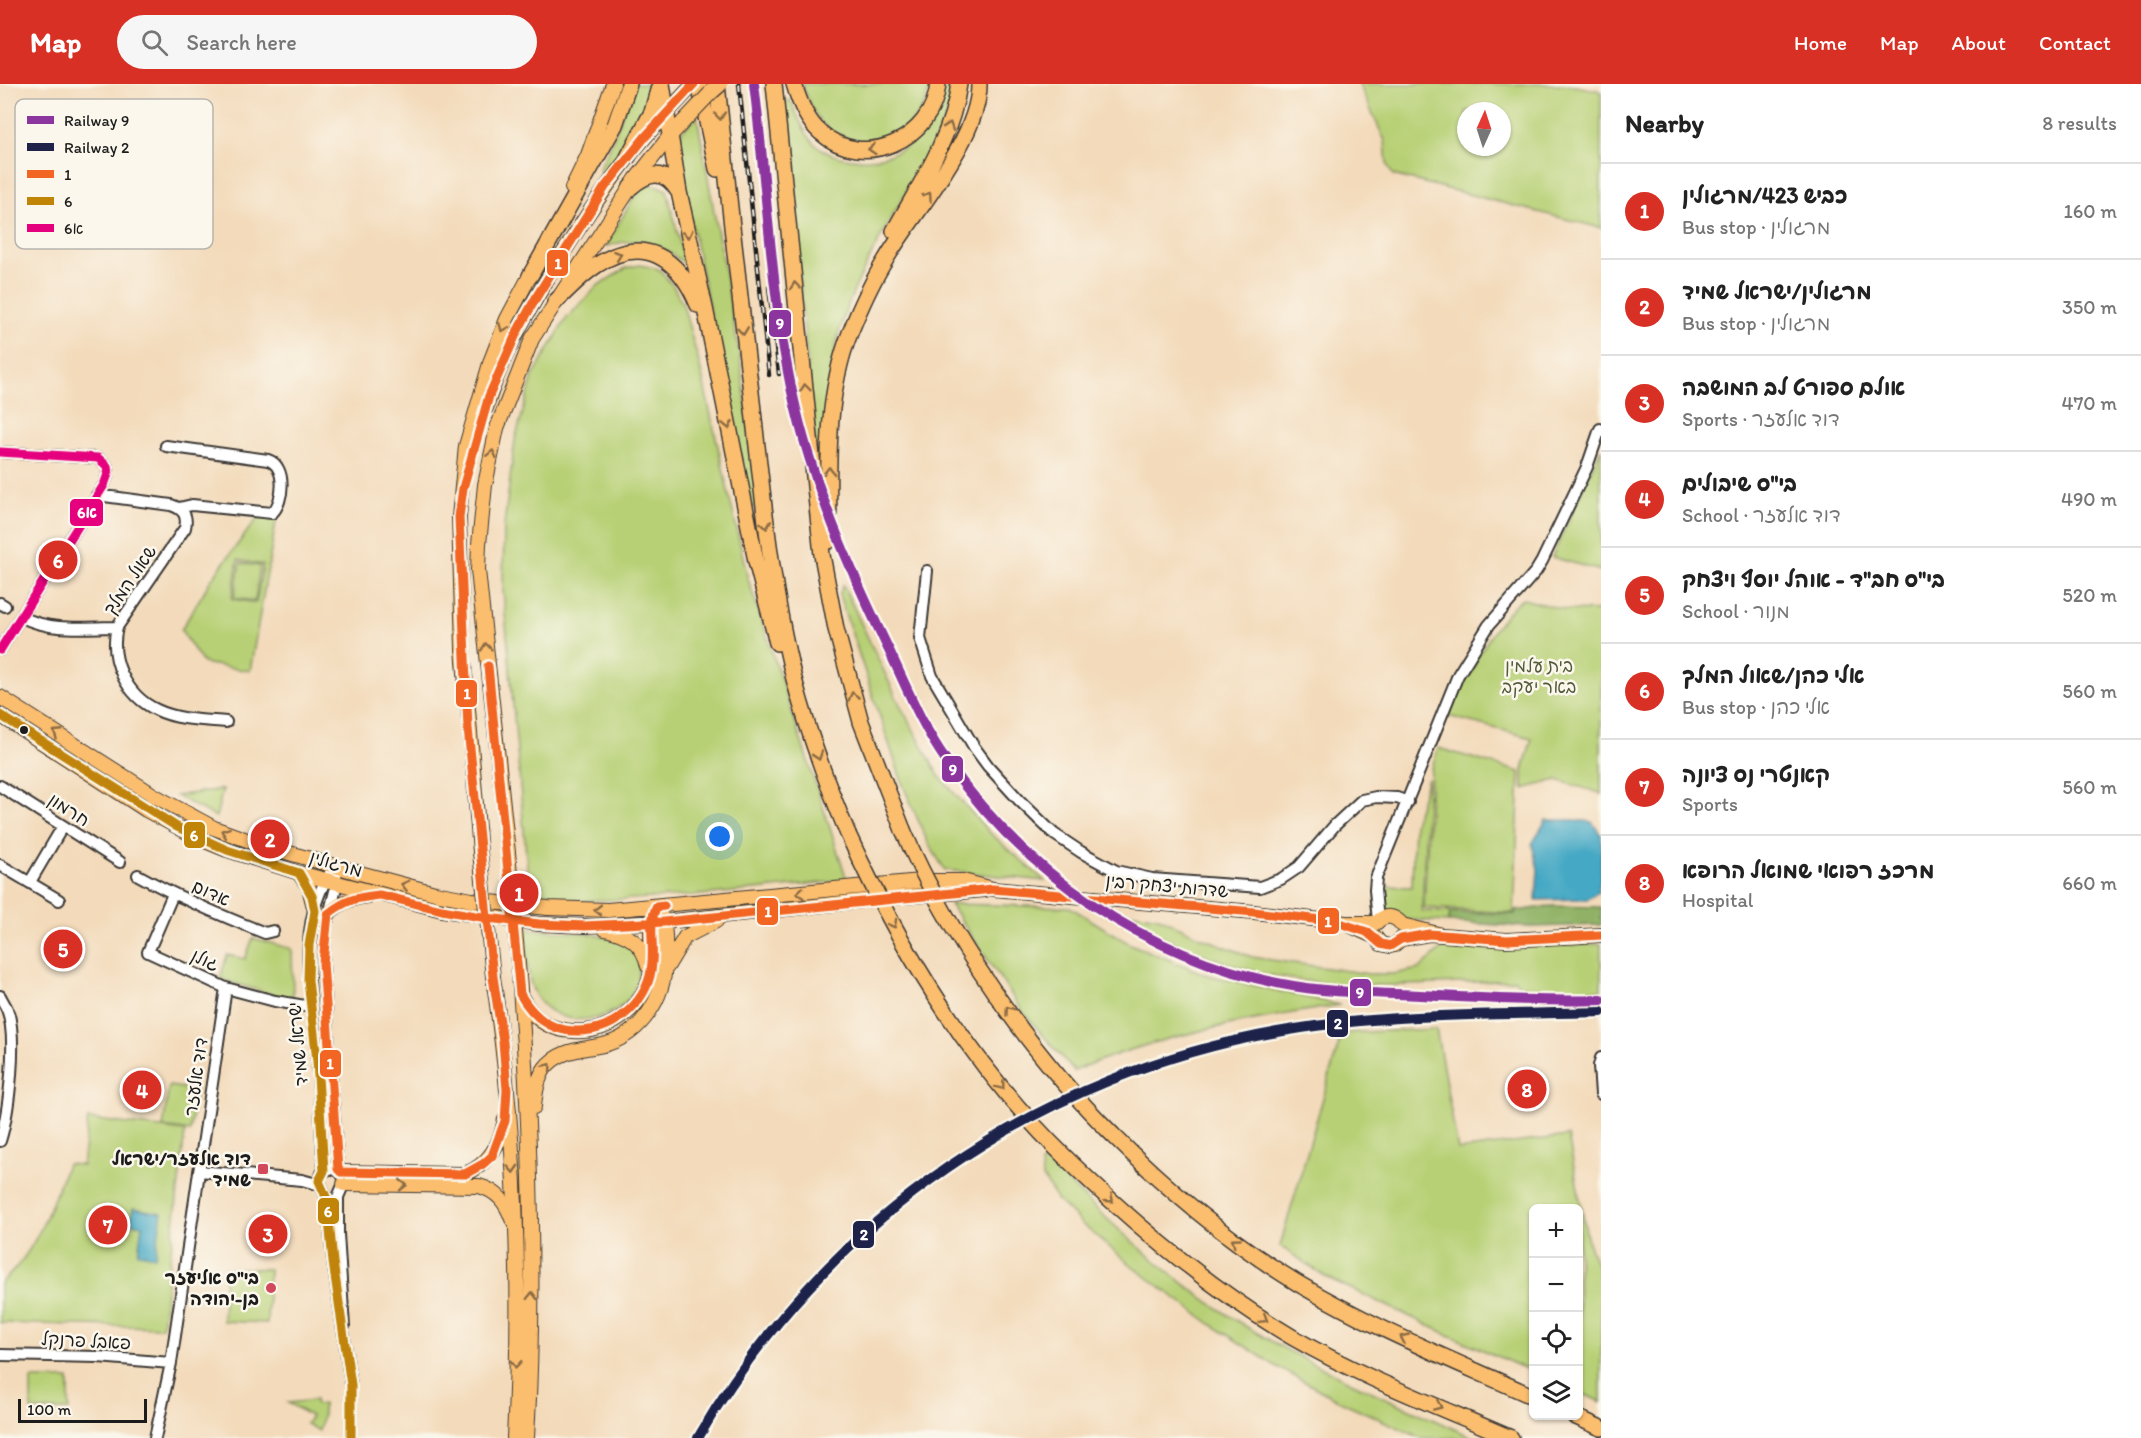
<!DOCTYPE html>
<meta charset="utf-8">
<style>
:root{--surface:#fff;--page:#f6f6f6;--text:#222;--muted:#767676;--line:#e0e0e0;--accent:#d93025}
body{margin:0;font-family:Itim,"Playpen Sans Hebrew",sans-serif;background:var(--page);color:var(--text)}
.controls{position:absolute;right:18px;bottom:18px;display:grid;overflow:hidden;border-radius:9px;box-shadow:0 2px 4px #0004}
.controls button{width:54px;height:54px;display:grid;place-items:center;padding:0;border:0;border-bottom:2px solid var(--line);background:var(--surface);color:var(--text);font:30px sans-serif}
.compass{position:absolute;left:1457px;top:18px;width:54px;height:54px;border-radius:50%;background:var(--surface);box-shadow:0 2px 4px #0004;rotate:3deg}
.scale{position:absolute;left:18px;bottom:15px;width:129px;box-sizing:border-box;padding-left:6px;border:3px solid #1c1c1c;border-top:0;font-size:16px;line-height:21px;white-space:nowrap;color:#1c1c1c;-webkit-text-stroke:4px #fbf7ec;paint-order:stroke}
.you{position:absolute;left:720px;top:753px;width:21px;height:21px;margin:-15px;border:4px solid #fff;border-radius:50%;background:#1a73e8;box-shadow:0 0 0 9px #1a73e833}
.badge{display:grid;place-items:center;width:39px;height:39px;border-radius:50%;background:var(--accent);color:#fff;font-size:20px;font-weight:700}
.pin{position:absolute;translate:-50% -50%;border:3px solid #fff;box-shadow:0 2px 6px #0006}
.list{margin:0;padding:0;list-style:none}
h2{display:flex;justify-content:space-between;align-items:center;height:78px;margin:0;padding:0 24px;font-size:26px}
h2 small{font-size:20px;font-weight:400;color:var(--muted)}
.list li{display:grid;grid-template-columns:39px 1fr auto;gap:18px;align-items:center;box-sizing:border-box;height:96px;padding:0 24px;border-top:2px solid var(--line)}
.list b{display:block;font-size:22px;white-space:nowrap}
.list p{margin:0;font-size:20px;white-space:nowrap;color:var(--muted)}
.list em{font-size:20px;font-style:normal;color:var(--muted)}
.icon{flex:none;width:33px;height:33px;fill:none;stroke:currentColor;stroke-width:2;stroke-linecap:round;stroke-linejoin:round}
.map{position:relative;flex:none;width:1601px;height:1354px;overflow:hidden}
header{display:flex;align-items:center;gap:36px;box-sizing:border-box;height:84px;padding:0 30px;background:var(--accent);color:#fff}
header strong{font-size:28px}
nav{display:flex;gap:33px;margin-inline-start:auto;font-size:21px}
.search{width:420px;height:54px;background:var(--page);display:flex;align-items:center;gap:15px;box-sizing:border-box;padding:0 21px;border-radius:33px;color:var(--muted);font-size:22px}
main{display:flex}
aside{flex:1;background:var(--surface)}
.map>svg:first-child{display:block}
</style>
<header>
<strong>Map</strong>
<div class="search"><svg class="icon" aria-label="search" viewBox="0 0 24 24"><circle cx="10" cy="10" r="6"/><path d="M15 15l6 6"/></svg>Search here</div>
<nav><a>Home</a><a>Map</a><a>About</a><a>Contact</a></nav>
</header>
<main>
<div class="map">
<svg width="1601" height="1354" viewBox="0 0 1601 1354">
<rect width="100%" height="100%" fill="#fbf7ec"/>
<filter id="ink" filterUnits="userSpaceOnUse"><feTurbulence type="fractalNoise" baseFrequency=".0167" numOctaves="2"/><feDisplacementMap in="SourceGraphic" scale="12" xChannelSelector="R" yChannelSelector="G"/><feConvolveMatrix kernelMatrix="1 2 1 2 8 2 1 2 1" color-interpolation-filters="sRGB"/></filter>
<filter id="wash" filterUnits="userSpaceOnUse"><feTurbulence type="fractalNoise" baseFrequency=".008" numOctaves="4" result="noise"/><feDisplacementMap in="SourceGraphic" scale="24" xChannelSelector="R" yChannelSelector="G"/><feGaussianBlur stdDeviation="1.35" result="paint"/><feColorMatrix in="noise" values="0 0 0 0 0 0 0 0 0 0 0 0 0 0 0 0 0 1.4 0 .05"/><feComposite in="paint" operator="in"/></filter>
<g filter="url(#wash)">
<rect width="100%" height="100%" fill="#f3daba"/>
<path fill="#b7d075" stroke="#6a7648" stroke-width="1.5" fill-rule="evenodd" d="M634 0H649L644 32 606 93 599 85 611 61Z
M802 0H930C925 36 893 62 857 56 845 54 833 50 824 41 813 30 807 14 802 0Z
M1359 0H1565L1601 7V144L1393 91 1387 80 1385 57ZM1466 27H1502V63H1466Z
M943 6 954 7C945 44 924 76 905 110 885 144 865 180 850 216 830 262 829 312 825 361H815L783 18 790 16C797 30 803 48 815 60 844 87 905 77 926 44 933 32 938 18 943 6Z
M697 32 740 274 759 423H751L674 56Z
M647 100 658 102 667 106 685 180C657 157 641 152 606 162L637 107Z
M640 181 659 185 673 202 683 221 699 279 748 495 847 796C741 808 636 819 530 816L503 505 504 441 515 356 533 292 566 235 597 202 626 184Z
M1601 364V487L1552 473Z
M261 429 277 432 250 587 203 579 181 546 211 496ZM238 476 263 481 256 519 232 515Z
M240 479 260 482 255 517 234 514Z
M843 501 900 621 939 692 989 748 1045 797 945 786 928 759 903 701 839 511Z
M1523 515 1566 526 1601 527V711L1600 709 1557 696 1523 705V686L1532 654 1448 632 1461 596 1472 588 1477 573 1496 543 1517 518Z
M1438 664 1520 688 1514 829 1424 824 1431 687Z
M1428 694 1422 827 1450 828 1449 838 1374 834 1377 814 1382 802 1412 803 1414 739Z
M223 705 216 733 176 712Z
M950 820 1070 823 1130 860 1207 891 1340 921C1250 936 1159 950 1074 987L1023 928Z
M1112 826 1159 833 1198 852 1252 873 1369 890H1393L1419 885 1446 861 1477 865 1601 860V906L1551 907 1519 901 1515 896C1426 900 1333 910 1246 885 1199 872 1154 849 1112 826Z
M525 845C552 847 613 847 633 865 640 871 640 882 639 890 632 944 546 953 531 900 526 883 527 862 525 845Z
M253 854 292 865 293 911 288 914 281 913 220 895 227 871 245 875Z
M1436 945 1458 1066 1568 1052 1588 1158 1601 1193V1318L1579 1308 1578 1124H1534L1533 1288 1451 1252 1326 1193 1280 1162 1342 949Z
M169 1002 196 1006 190 1047 163 1043Z
M88 1035 185 1047 162 1243 0 1239V1199C35 1172 52 1120 67 1080L82 1081Z
M1047 1078C1105 1134 1165 1191 1234 1235 1308 1282 1395 1318 1474 1354H1421L1338 1316 1274 1281 1212 1241 1136 1185 1084 1142 1058 1117 1042 1092 1041 1079Z
M225 1184 269 1185 267 1239 223 1237Z
M31 1295H69V1326H31Z
M315 1316 316 1321 323 1320V1330L319 1347 306 1340 311 1332 288 1319Z"/>
<path fill="#91b266" stroke="#566741" stroke-width="1.5" d="M1551 822 1601 823V841L1531 843 1449 838 1450 828 1515 830 1516 827Z"/>
<path fill="#44a8c4" stroke="#306270" stroke-width="1.5" d="M1546 736H1576L1592 738 1601 751V792L1598 808 1588 815 1536 816 1538 785 1532 760Z
M133 1124 162 1129 155 1172 138 1169 142 1141 130 1139Z"/>
</g>
<g filter="url(#ink)">
<g fill="none" stroke-linecap="round" stroke-linejoin="round">
<defs>
<path id="minor" d="M166 362 268 376C287 382 284 418 272 429L192 421 179 424
M0 368 98 374 107 382 108 390 104 401 0 566
M97 411 171 421C183 425 188 431 185 444L117 543C109 575 126 612 157 626 178 636 204 636 226 638
M927 487 920 554 932 592 974 663 988 682 1019 716 1054 750 1081 768 1116 787 1152 795 1260 803 1281 795 1299 783 1335 741 1362 716 1376 713 1397 714 1408 718
M0 519 5 522
M22 533C51 548 85 543 117 543
M0 702 120 778
M0 781 59 816
M138 791C179 814 222 832 265 849L273 847
M336 791 337 799 326 843 323 879 338 1085
M30 798 63 742
M173 810 148 868 226 904 275 917 311 923
M1378 837 1375 806 1376 794 1458 591 1489 541 1536 487 1542 477 1587 383 1600 345
M0 912C2 916 5 921 7 925 18 953 9 1028 0 1057
M1601 974 1599 982 1601 1010
M199 1087 302 1096 320 1101
M324 1087C321 1050 320 1013 317 977 312 914 293 837 335 782
M344 1243 338 1150V1113L345 1097 341 1088 331 1084 322 1089 319 1097 327 1115 333 1178 351 1301V1354
M0 1271 98 1273 171 1279
M155 1354 171 1279 226 904"/>
<path id="major" d="M572 104 588 71 613 0
M486 324C500 276 525 232 551 189 575 150 599 111 627 75 648 48 671 24 694 0
M0 613 155 712 214 744 261 761 356 788 435 809 472 816 548 824 608 826 921 797H963L993 805 1254 828 1346 839H1376C1385 830 1395 831 1402 841L1438 850
M0 631 146 726 198 754 227 766 299 789 442 826 539 840 585 842 664 838 890 814 985 806
M480 768 463 565 459 433 466 362 491 276 507 235 534 184
M508 768 478 486 479 460 485 401 497 344 532 255 636 95 669 53 684 37
M299 789 309 804 315 827
M328 830C341 818 351 814 369 812
M1351 842 1375 853 1381 860 1390 862 1394 861 1401 855 1429 850 1507 856 1601 851
M605 845C627 850 643 858 648 882
M667 883 685 853 716 837
M519 891C531 1046 536 1199 527 1354
M493 893C516 1045 522 1201 514 1354
M522 914C533 935 550 946 573 947 612 950 649 920 652 880 653 863 648 846 654 830
M534 1023C535 1010 537 995 545 984 560 964 586 966 607 960 642 949 664 914 665 879 665 863 667 844 660 830
M341 1088 465 1090C490 1080 500 1060 505 1035
M344 1100 479 1102C497 1107 506 1118 512 1135"/>
<path id="highway" d="M662 0 679 108 705 224 756 477 777 559
M699 0 717 85
M717 0C728 109 740 217 753 326 763 416 772 507 794 595 808 648 827 700 848 750
M774 0 822 471 836 545 861 638 903 746
M794 0C799 17 806 36 820 48 863 87 933 56 938 0
M628 73 652 28 659 3
M631 103C649 88 664 85 678 107
M894 147C920 100 952 54 959 0
M530 192 615 41 629 0
M555 218C569 205 581 191 597 181 644 150 679 174 698 221
M829 457C829 389 824 314 850 249 860 224 871 199 886 175 913 129 980 54 979 0
M1113 1051C1169 1107 1231 1159 1299 1200 1373 1244 1455 1277 1534 1313
M1067 1075C1136 1142 1209 1204 1292 1253 1361 1293 1437 1322 1511 1354
M1574 1332 1601 1344"/>
</defs>
<use href="#minor" stroke="#3c3834" stroke-width="14"/>
<use href="#major" stroke="#3c3834" stroke-width="16"/>
<use href="#highway" stroke="#3c3834" stroke-width="18"/>
<use href="#minor" stroke="#fff" stroke-width="10"/>
<use href="#major" stroke="#fbbd6e" stroke-width="14"/>
<use href="#highway" stroke="#fbbd6e" stroke-width="15"/>
<defs>
<path id="rail" d="M739 0 769 291
M769 203 779 290"/>
</defs>
<use href="#rail" stroke="#1c1c1c" stroke-width="4.5"/>
<use href="#rail" stroke="#fbf7ec" stroke-width="2" stroke-dasharray="7" stroke-linecap="butt"/>
<defs>
<path id="major-bridge" d="M684 37 719 0
M480 768 493 893
M508 768 519 891"/>
<path id="highway-bridge" d="M712 7 720 0
M903 746C948 851 1031 971 1113 1051
M848 750C902 869 973 984 1067 1075"/>
</defs>
<use href="#major-bridge" stroke="#3c3834" stroke-width="16" stroke-linecap="butt"/>
<use href="#highway-bridge" stroke="#3c3834" stroke-width="18" stroke-linecap="butt"/>
<use href="#major-bridge" stroke="#fbbd6e" stroke-width="14"/>
<use href="#highway-bridge" stroke="#fbbd6e" stroke-width="15"/>
<defs>
<path id="bus-1" d="M488 582 520 910C533 933 551 948 579 947 617 946 650 916 652 878 654 858 648 842 656 823L664 822
M380 811 442 826 487 834 493 893 503 958 507 1006 505 1037 492 1072 483 1080 465 1090 341 1088 338 1085 323 879 328 830C347 815 356 814 380 811Z
M487 834 539 840 585 842 664 838 993 805 1254 828 1337 838 1367 848 1381 860 1390 862 1401 855 1429 850 1507 856 1601 851
M487 834 468 644 459 433 463 404 489 312 517 248 537 212 605 103 645 53 694 0"/>
<path id="bus-2" d="M0 631 177 743 227 766 299 789 312 812 315 827 309 861 308 896 317 977 324 1087 319 1097 327 1115 333 1178 351 1301V1354"/>
<path id="bus-3" d="M0 368 98 374 107 382 108 390 104 401 0 566"/>
</defs>
<use href="#bus-1" stroke="#fbf7ec" stroke-width="14"/>
<use href="#bus-2" stroke="#fbf7ec" stroke-width="14"/>
<use href="#bus-3" stroke="#fbf7ec" stroke-width="14"/>
<use href="#bus-1" stroke="#f26522" stroke-width="9"/>
<use href="#bus-2" stroke="#c08407" stroke-width="9"/>
<use href="#bus-3" stroke="#e5007d" stroke-width="9"/>
<defs>
<path id="rail-1" d="M754 0C766 96 770 193 788 288 806 385 844 473 886 560 905 599 921 641 946 676 1025 790 1146 873 1282 900 1327 909 1374 909 1420 911 1480 914 1540 918 1601 916"/>
<path id="rail-2" d="M698 1354C823 1136 1041 987 1289 946 1392 929 1497 931 1601 928"/>
</defs>
<use href="#rail-1" stroke="#fbf7ec" stroke-width="15"/>
<use href="#rail-2" stroke="#fbf7ec" stroke-width="15"/>
<use href="#rail-1" stroke="#8d359f" stroke-width="10"/>
<use href="#rail-2" stroke="#1f234a" stroke-width="10"/>
</g>
<defs><path id="oneway-chevron" d="M-2-3.5L2.5 0L-2 3.5" fill="none" stroke-width="1.6" stroke-linecap="round" stroke-linejoin="round" transform="scale(1.5)"/></defs>
<g stroke="#8c6c45">
<use href="#oneway-chevron" transform="translate(720 32) rotate(84)"/>
<use href="#oneway-chevron" transform="translate(949 42) rotate(-71)"/>
<use href="#oneway-chevron" transform="translate(872 65) rotate(176)"/>
<use href="#oneway-chevron" transform="translate(928 112) rotate(-55)"/>
<use href="#oneway-chevron" transform="translate(688 150) rotate(77)"/>
<use href="#oneway-chevron" transform="translate(618 171) rotate(-21)"/>
<use href="#oneway-chevron" transform="translate(795 202) rotate(-95)"/>
<use href="#oneway-chevron" transform="translate(503 244) rotate(113)"/>
<use href="#oneway-chevron" transform="translate(743 247) rotate(83)"/>
<use href="#oneway-chevron" transform="translate(805 304) rotate(-96)"/>
<use href="#oneway-chevron" transform="translate(728 341) rotate(78)"/>
<use href="#oneway-chevron" transform="translate(492 370) rotate(-78)"/>
<use href="#oneway-chevron" transform="translate(829 387) rotate(-89)"/>
<use href="#oneway-chevron" transform="translate(766 441) rotate(82)"/>
<use href="#oneway-chevron" transform="translate(486 563) rotate(-96)"/>
<use href="#oneway-chevron" transform="translate(853 612) rotate(-106)"/>
<use href="#oneway-chevron" transform="translate(57 649) rotate(-147)"/>
<use href="#oneway-chevron" transform="translate(818 672) rotate(71)"/>
<use href="#oneway-chevron" transform="translate(225 748) rotate(-159)"/>
<use href="#oneway-chevron" transform="translate(405 801) rotate(-166)"/>
<use href="#oneway-chevron" transform="translate(800 809) rotate(174)"/>
<use href="#oneway-chevron" transform="translate(598 826) rotate(-180)"/>
<use href="#oneway-chevron" transform="translate(893 840) rotate(61)"/>
<use href="#oneway-chevron" transform="translate(1009 926) rotate(-126)"/>
<use href="#oneway-chevron" transform="translate(548 983) rotate(-49)"/>
<use href="#oneway-chevron" transform="translate(1001 1002) rotate(52)"/>
<use href="#oneway-chevron" transform="translate(513 1085) rotate(87)"/>
<use href="#oneway-chevron" transform="translate(403 1101)"/>
<use href="#oneway-chevron" transform="translate(1110 1115) rotate(42)"/>
<use href="#oneway-chevron" transform="translate(1235 1157) rotate(-144)"/>
<use href="#oneway-chevron" transform="translate(532 1212) rotate(-89)"/>
<use href="#oneway-chevron" transform="translate(1264 1235) rotate(32)"/>
<use href="#oneway-chevron" transform="translate(1404 1254) rotate(-155)"/>
<use href="#oneway-chevron" transform="translate(516 1280) rotate(91)"/>
<use href="#oneway-chevron" transform="translate(1438 1322) rotate(23)"/>
</g>
</g>
<circle fill="#1c1c1c" stroke="#fbf7ec" stroke-width="2" cx="24" cy="646" r="5"/>
<g fill="#d1495b" stroke="#fbf7ec" stroke-width="2">
<rect x="257" y="1079" width="12" height="12" rx="3"/>
<circle cx="271" cy="1204" r="6"/>
</g>
<g text-anchor="middle" stroke-width="5" stroke-linejoin="round" paint-order="stroke">
<g font-size="18" fill="#1c1c1c" stroke="#fbf7ec">
<text transform="translate(130 496) rotate(-56)" y="6">שאול המלך</text>
<text transform="translate(69 726) rotate(33)" y="6">חרמון</text>
<text transform="translate(336 780) rotate(16)" y="6">מרגולין</text>
<text transform="translate(1167 802) rotate(5)" y="6">שדרות יצחק רבין</text>
<text transform="translate(211 809) rotate(24)" y="6">אדום</text>
<text transform="translate(205 876) rotate(25)" y="6">גולן</text>
<text transform="translate(298 960) rotate(-95)" y="6">ישראל שמיד</text>
<text transform="translate(196 993) rotate(-82)" y="6">דוד אלעזר</text>
<text transform="translate(86 1257) rotate(3)" y="6">פאבל פרנקל</text>
</g>
<g font-size="18" fill="#525b3b" stroke="#fbf7ec">
<text x="1539" y="588">בית עלמין<tspan x="1539" dy="21">באר יעקב</tspan></text>
</g>
<g font-size="18" font-weight="bold" fill="#1c1c1c" stroke="#fbf7ec" text-anchor="end">
<text x="251" y="1081">דוד אלעזר/ישראל<tspan x="251" dy="21">שמיד</tspan></text>
<text x="259" y="1200">בי"ס אליעזר<tspan x="259" dy="21">בן-יהודה</tspan></text>
</g>
</g>
<rect x="15" y="15" width="198" height="150" rx="9" fill="#fbf7ec" stroke="#b8b5ae" stroke-width="1.5"/>
<rect x="27" y="32" width="27" height="8" fill="#8d359f"/>
<rect x="27" y="59" width="27" height="8" fill="#1f234a"/>
<rect x="27" y="86" width="27" height="8" fill="#f26522"/>
<rect x="27" y="113" width="27" height="8" fill="#c08407"/>
<rect x="27" y="140" width="27" height="8" fill="#e5007d"/>
<g font-size="16" fill="#1c1c1c">
<text x="64" y="42">Railway 9</text>
<text x="64" y="69">Railway 2</text>
<text x="64" y="96">1</text>
<text x="64" y="123">6</text>
<text x="64" y="150">6א</text>
</g>
<g stroke="#fbf7ec" stroke-width="2">
<rect x="546" y="165" width="23" height="28" rx="6" fill="#f26522"/>
<rect x="768" y="225" width="24" height="29" rx="6" fill="#8d359f"/>
<rect x="69" y="414" width="35" height="29" rx="6" fill="#e5007d"/>
<rect x="455" y="595" width="23" height="29" rx="6" fill="#f26522"/>
<rect x="941" y="671" width="23" height="28" rx="6" fill="#8d359f"/>
<rect x="183" y="737" width="23" height="28" rx="6" fill="#c08407"/>
<rect x="756" y="813" width="23" height="29" rx="6" fill="#f26522"/>
<rect x="1317" y="823" width="23" height="28" rx="6" fill="#f26522"/>
<rect x="1349" y="894" width="23" height="29" rx="6" fill="#8d359f"/>
<rect x="1326" y="925" width="23" height="29" rx="6" fill="#1f234a"/>
<rect x="319" y="965" width="23" height="29" rx="6" fill="#f26522"/>
<rect x="317" y="1113" width="23" height="28" rx="6" fill="#c08407"/>
<rect x="852" y="1136" width="23" height="29" rx="6" fill="#1f234a"/>
</g>
<g font-size="16" text-anchor="middle" font-weight="bold" fill="#fff">
<text x="558" y="185">1</text>
<text x="780" y="245">9</text>
<text x="87" y="434">6א</text>
<text x="467" y="615">1</text>
<text x="953" y="691">9</text>
<text x="194" y="757">6</text>
<text x="768" y="833">1</text>
<text x="1328" y="843">1</text>
<text x="1360" y="914">9</text>
<text x="1338" y="945">2</text>
<text x="330" y="985">1</text>
<text x="328" y="1133">6</text>
<text x="864" y="1156">2</text>
</g>
</svg>
<div class="controls">
<button>+</button>
<button>−</button>
<button><svg class="icon" aria-label="locate" viewBox="0 0 24 24"><circle cx="12" cy="12" r="6"/><path d="M12 2v4M12 18v4M2 12h4M18 12h4"/></svg></button>
<button><svg class="icon" aria-label="layers" viewBox="0 0 24 24"><path d="M12 4l9 5-9 5-9-5zM3 14l9 5 9-5"/></svg></button>
</div>
<svg class="compass" viewBox="-18 -18 36 36"><path d="M0-13l5 13h-10z" fill="#e53935"/><path d="M0 13l5-13h-10z" fill="#767676"/></svg>
<div class="scale">100 m</div>
<div class="you"></div>
<div class="pin badge" style="left:519px;top:809px">1</div>
<div class="pin badge" style="left:270px;top:755px">2</div>
<div class="pin badge" style="left:268px;top:1150px">3</div>
<div class="pin badge" style="left:142px;top:1006px">4</div>
<div class="pin badge" style="left:63px;top:865px">5</div>
<div class="pin badge" style="left:58px;top:476px">6</div>
<div class="pin badge" style="left:108px;top:1141px">7</div>
<div class="pin badge" style="left:1527px;top:1005px">8</div>
</div>
<aside>
<h2>Nearby<small>8 results</small></h2>
<ul class="list">
<li><span class="badge">1</span><div><b>כביש 423/מרגולין</b><p>Bus stop · מרגולין</p></div><em>160 m</em></li>
<li><span class="badge">2</span><div><b>מרגולין/ישראל שמיד</b><p>Bus stop · מרגולין</p></div><em>350 m</em></li>
<li><span class="badge">3</span><div><b>אולם ספורט לב המושבה</b><p>Sports · דוד אלעזר</p></div><em>470 m</em></li>
<li><span class="badge">4</span><div><b>בי&quot;ס שיבולים</b><p>School · דוד אלעזר</p></div><em>490 m</em></li>
<li><span class="badge">5</span><div><b>בי&quot;ס חב&quot;ד - אוהל יוסף ויצחק</b><p>School · מנור</p></div><em>520 m</em></li>
<li><span class="badge">6</span><div><b>אלי כהן/שאול המלך</b><p>Bus stop · אלי כהן</p></div><em>560 m</em></li>
<li><span class="badge">7</span><div><b>קאנטרי נס ציונה</b><p>Sports</p></div><em>560 m</em></li>
<li><span class="badge">8</span><div><b>מרכז רפואי שמואל הרופא</b><p>Hospital</p></div><em>660 m</em></li>
</ul>
</aside>
</main>
